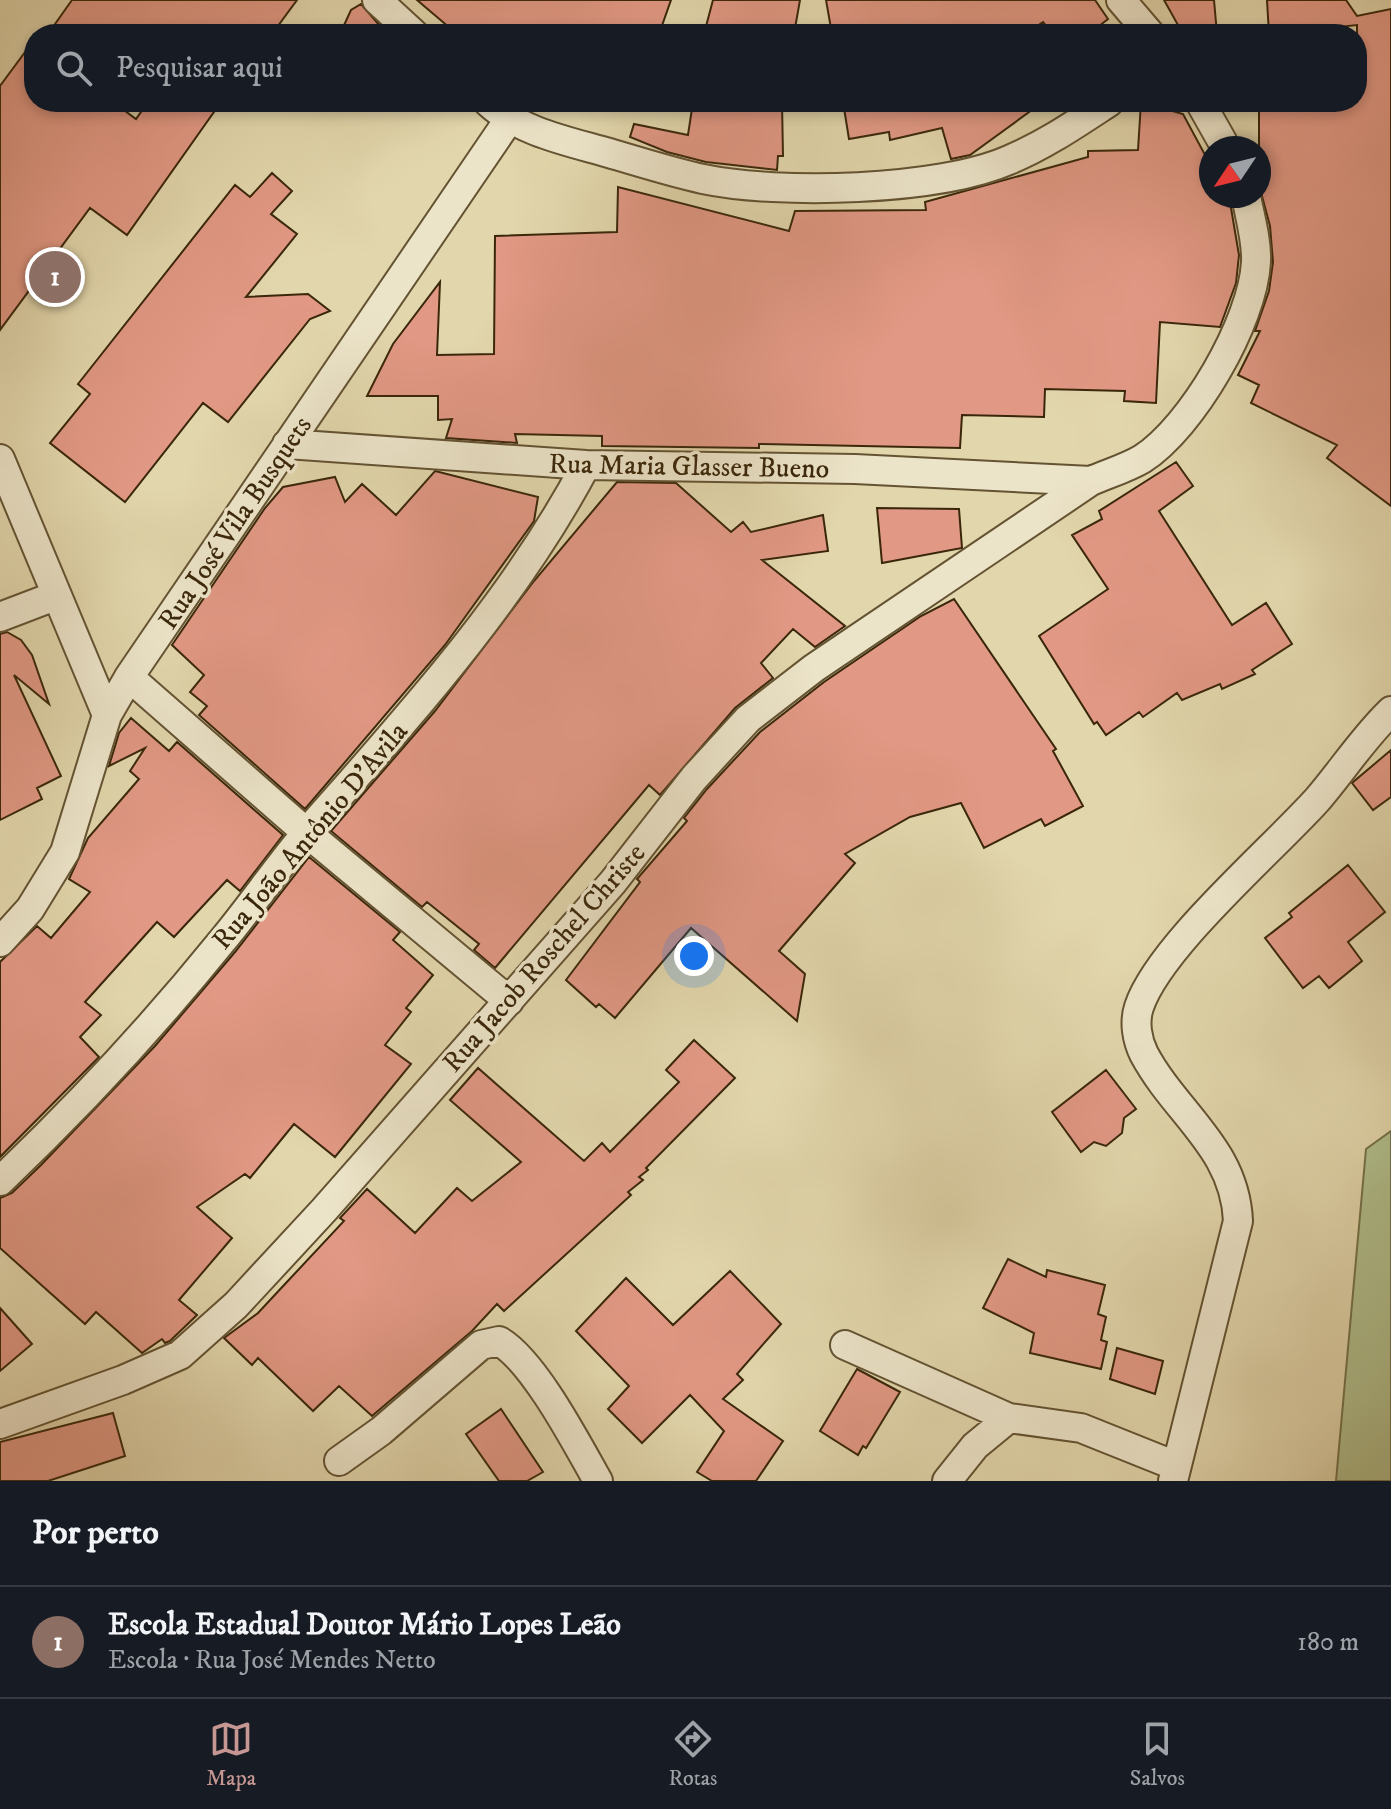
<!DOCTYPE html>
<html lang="pt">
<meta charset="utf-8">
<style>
:root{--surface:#171b24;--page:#20242c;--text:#f1f3f6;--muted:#9ea1a6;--line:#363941;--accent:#c59692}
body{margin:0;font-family:"IM FELL DW Pica",serif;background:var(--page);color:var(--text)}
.compass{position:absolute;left:1199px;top:136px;width:72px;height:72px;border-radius:50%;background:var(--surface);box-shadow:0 4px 12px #0003;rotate:235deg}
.you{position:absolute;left:694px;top:956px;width:28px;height:28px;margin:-20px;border:6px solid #fff;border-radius:50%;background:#1a73e8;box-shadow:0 0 0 12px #1a73e833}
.badge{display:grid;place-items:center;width:52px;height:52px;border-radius:50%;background:var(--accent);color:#fff;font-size:26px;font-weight:700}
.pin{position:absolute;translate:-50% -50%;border:4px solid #fff;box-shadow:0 2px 8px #0006}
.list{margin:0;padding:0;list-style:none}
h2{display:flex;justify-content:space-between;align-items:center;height:104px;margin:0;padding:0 32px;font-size:34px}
h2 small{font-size:26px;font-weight:400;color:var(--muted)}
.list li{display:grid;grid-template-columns:52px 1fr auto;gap:24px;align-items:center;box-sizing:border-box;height:112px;padding:0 32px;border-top:2px solid var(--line)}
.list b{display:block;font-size:30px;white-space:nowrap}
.list p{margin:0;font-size:26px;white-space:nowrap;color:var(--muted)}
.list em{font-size:26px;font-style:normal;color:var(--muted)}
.icon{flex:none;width:44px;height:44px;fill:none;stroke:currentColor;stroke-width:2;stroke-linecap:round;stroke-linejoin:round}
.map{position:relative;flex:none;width:1391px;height:1481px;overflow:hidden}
.search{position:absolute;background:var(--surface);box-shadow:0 4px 12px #0003;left:24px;right:24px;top:24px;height:88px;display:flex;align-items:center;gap:20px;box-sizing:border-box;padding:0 28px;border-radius:32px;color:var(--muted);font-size:30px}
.sheet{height:216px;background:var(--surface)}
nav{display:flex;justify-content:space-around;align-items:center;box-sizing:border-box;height:112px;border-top:2px solid var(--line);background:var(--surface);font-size:22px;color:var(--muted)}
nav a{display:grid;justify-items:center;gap:4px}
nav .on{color:var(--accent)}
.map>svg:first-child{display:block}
</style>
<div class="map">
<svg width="1391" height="1481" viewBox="0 0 1391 1481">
<rect width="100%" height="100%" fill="#e2d6ac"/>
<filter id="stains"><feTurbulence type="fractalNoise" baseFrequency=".0025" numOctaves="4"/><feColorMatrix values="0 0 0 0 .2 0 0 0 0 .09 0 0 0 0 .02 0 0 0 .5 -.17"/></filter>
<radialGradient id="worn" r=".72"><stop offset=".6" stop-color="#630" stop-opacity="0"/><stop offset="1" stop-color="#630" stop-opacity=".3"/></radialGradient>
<path fill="#b0be8c" stroke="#75724b" stroke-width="2" d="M1391 1131V1481H1336L1366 1149Z"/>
<path fill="#e19884" stroke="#3a270a" stroke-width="2" d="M72 0H297L272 34H48Z
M417 0H671L659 34H457Z
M713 0H800L794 34H704Z
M826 0H1095L1108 19 1089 34H1053L1043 22 1025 34H832Z
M1164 0H1214L1217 34H1183Z
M1267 0H1346L1357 16 1391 9V506L1327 458 1337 445 1251 403 1259 385 1238 375 1260 331H1255L1269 291 1273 262 1270 226 1259 185V102H1357V25L1269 34Z
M361 4 381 27 374 34H340L351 10Z
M34 40V102H113L136 119 148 102H221L127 235 90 208 0 330V86Z
M693 102H782L783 156H778L777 170 706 162 667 152 630 137 634 124 688 135Z
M843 102H1043L970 155 951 159 942 128 890 140 889 132 849 139Z
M1141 102 1183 114 1211 166V196H1227L1230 202 1239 255 1236 283 1220 327 1160 322 1156 403 1124 401 1125 391 1045 389 1044 417 962 415 960 448 759 444V448L602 446V436L515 434 517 443 446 438 452 419 438 420V396H367L393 344 440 282 437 355 494 354 495 236 617 232 618 187 789 231 795 211 926 210 925 202 1088 157V151L1138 150Z
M272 173 292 191 271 214 297 234 246 297 308 294 330 311 310 319 228 422 203 403 125 502 50 443 90 394 78 384 235 185 250 197Z
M1176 462 1193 486 1159 511 1232 625 1266 603 1292 644 1252 670 1255 674 1222 689 1220 684 1182 700 1177 693 1143 717 1139 712 1106 735 1097 722 1094 724 1039 636 1108 589 1072 535 1102 519 1099 511Z
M435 471 538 497 534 521 445 645 305 809 199 715 207 706 190 692 204 675 172 645 265 508 283 487 335 477 345 502 362 484 396 515Z
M617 482 676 483 731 532 743 522 751 532 823 515 828 551 762 560 845 626 815 647 793 629 761 663 773 678 735 708 660 795 649 785 495 968 474 950 479 944 427 902 422 907 331 831 435 711 534 581Z
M877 508 959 509 962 548 882 563Z
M954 599 1056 749 1053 751 1083 806 1045 826 1041 819 984 848 961 803 910 817 845 854 855 863 779 951 805 974 797 1021 691 928 615 1018 599 1004 596 1007 566 980 640 882 637 879 687 821 684 818 707 789 760 732 824 682 921 616Z
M7 632 21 640 32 655 49 704 14 675 61 776 37 788 42 799 0 820V634Z
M131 718 169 751 177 742 283 835 240 891 227 880 174 937 157 922 85 1002 101 1015 80 1037 99 1057 0 1157V962L37 926 51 938 90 892 69 879 88 838 139 779 130 771 145 748 109 766 119 733Z
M1391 750V797L1373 810 1352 783Z
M309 857 400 932 393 940 433 975 406 1008 411 1012 385 1045 411 1064 335 1157 294 1124 250 1178 245 1174 197 1207 232 1238 179 1300 197 1315 170 1341 165 1343 162 1339 142 1353 96 1312 85 1324 0 1248V1198L12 1193 41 1165 155 1046 235 952Z
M1348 865 1385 912 1348 942 1362 961 1329 988 1319 976 1303 988 1265 938 1292 917 1289 913Z
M694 1040 735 1078 646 1168 648 1170 639 1177 643 1180 628 1192 631 1195 504 1311 497 1304 472 1331 372 1416 339 1386 313 1411 258 1358 252 1365 224 1338 258 1313 285 1284 344 1221 340 1218 367 1189 415 1233 457 1188 472 1201 521 1162 450 1100 478 1068 584 1161 602 1143 610 1152 679 1082 666 1070Z
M1106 1070 1136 1109 1124 1118 1122 1133 1106 1146 1094 1142 1081 1152 1052 1112Z
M1008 1259 1046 1277 1047 1270 1105 1285 1098 1314 1106 1317 1101 1340 1107 1342 1101 1369 1030 1353 1034 1333 983 1308Z
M730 1271 781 1324 737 1374 743 1380 723 1399 783 1441 756 1481H712L697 1472 724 1431 690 1395 642 1443 608 1409 629 1386 576 1331 626 1278 673 1325Z
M0 1308 32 1344 0 1371Z
M1117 1348 1163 1361 1155 1394 1110 1379Z
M857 1369 900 1392 866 1448 863 1446 858 1455 820 1431Z
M501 1409 543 1472 527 1481H499L466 1434Z
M113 1413 125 1456 48 1481H0V1442Z"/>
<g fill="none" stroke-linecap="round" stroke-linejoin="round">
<defs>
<path id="minor" d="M377 0 414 34
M1121 0 1150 34
M488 102C520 132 567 141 609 153 640 162 671 172 703 179 779 195 938 191 1009 160 1045 145 1077 123 1109 102
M1200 102 1226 148
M287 444 586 465 855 469 1091 481
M0 459 107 715
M0 617 55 596
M129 677 307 833 509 1001
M0 942 30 909 65 852 107 715 129 677 508 121
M0 1181C79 1106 154 1025 222 941 252 905 278 866 308 831 409 716 514 601 586 465
M845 1345 1009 1418
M0 1424 123 1380 180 1355 236 1305 324 1210 613 882 694 778 748 719 814 668 1091 481C1107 474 1127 468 1142 459 1192 427 1253 322 1256 262 1257 241 1250 217 1246 196
M339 1461 381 1431 481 1345 499 1341C534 1361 577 1444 598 1481
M947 1481 975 1446 1009 1418 1081 1428 1176 1466
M1173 1481 1238 1221C1235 1148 1176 1114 1144 1054 1137 1040 1134 1022 1139 1007 1159 947 1271 851 1317 800 1342 771 1363 738 1391 711"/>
</defs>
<use href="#minor" stroke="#645332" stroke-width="32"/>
<use href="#minor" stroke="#ece4c9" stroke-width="28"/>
</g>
<g text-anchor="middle" stroke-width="7" stroke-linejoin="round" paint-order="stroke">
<g font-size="28" fill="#3a270a" stroke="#ece4c9">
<text transform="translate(689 465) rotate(1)" y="10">Rua Maria Glasser Bueno</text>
<text transform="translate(234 522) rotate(-56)" y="10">Rua José Vila Busquets</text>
<text transform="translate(309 835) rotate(-50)" y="10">Rua João Antônio D'Avila</text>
<text transform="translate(543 957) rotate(-49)" y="10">Rua Jacob Roschel Christe</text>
</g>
</g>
<rect width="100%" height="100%" filter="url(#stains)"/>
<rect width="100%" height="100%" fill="url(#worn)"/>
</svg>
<svg class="compass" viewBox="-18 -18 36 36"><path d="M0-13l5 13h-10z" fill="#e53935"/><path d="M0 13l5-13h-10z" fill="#9ea1a6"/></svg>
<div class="you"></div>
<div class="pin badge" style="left:55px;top:277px;background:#8d6e63">1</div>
<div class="search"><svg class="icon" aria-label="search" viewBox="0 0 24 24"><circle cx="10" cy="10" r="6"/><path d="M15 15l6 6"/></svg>Pesquisar aqui</div>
</div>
<section class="sheet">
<h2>Por perto<small></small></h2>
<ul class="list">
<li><span class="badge" style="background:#8d6e63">1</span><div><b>Escola Estadual Doutor Mário Lopes Leão</b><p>Escola · Rua José Mendes Netto</p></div><em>180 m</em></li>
</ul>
</section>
<nav>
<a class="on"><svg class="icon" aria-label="map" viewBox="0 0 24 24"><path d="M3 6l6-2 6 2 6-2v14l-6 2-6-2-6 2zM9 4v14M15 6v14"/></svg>Mapa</a>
<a><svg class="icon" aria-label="directions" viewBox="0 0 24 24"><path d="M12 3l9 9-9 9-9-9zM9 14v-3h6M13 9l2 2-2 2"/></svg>Rotas</a>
<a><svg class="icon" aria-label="saved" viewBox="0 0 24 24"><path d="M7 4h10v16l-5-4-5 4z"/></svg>Salvos</a>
</nav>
